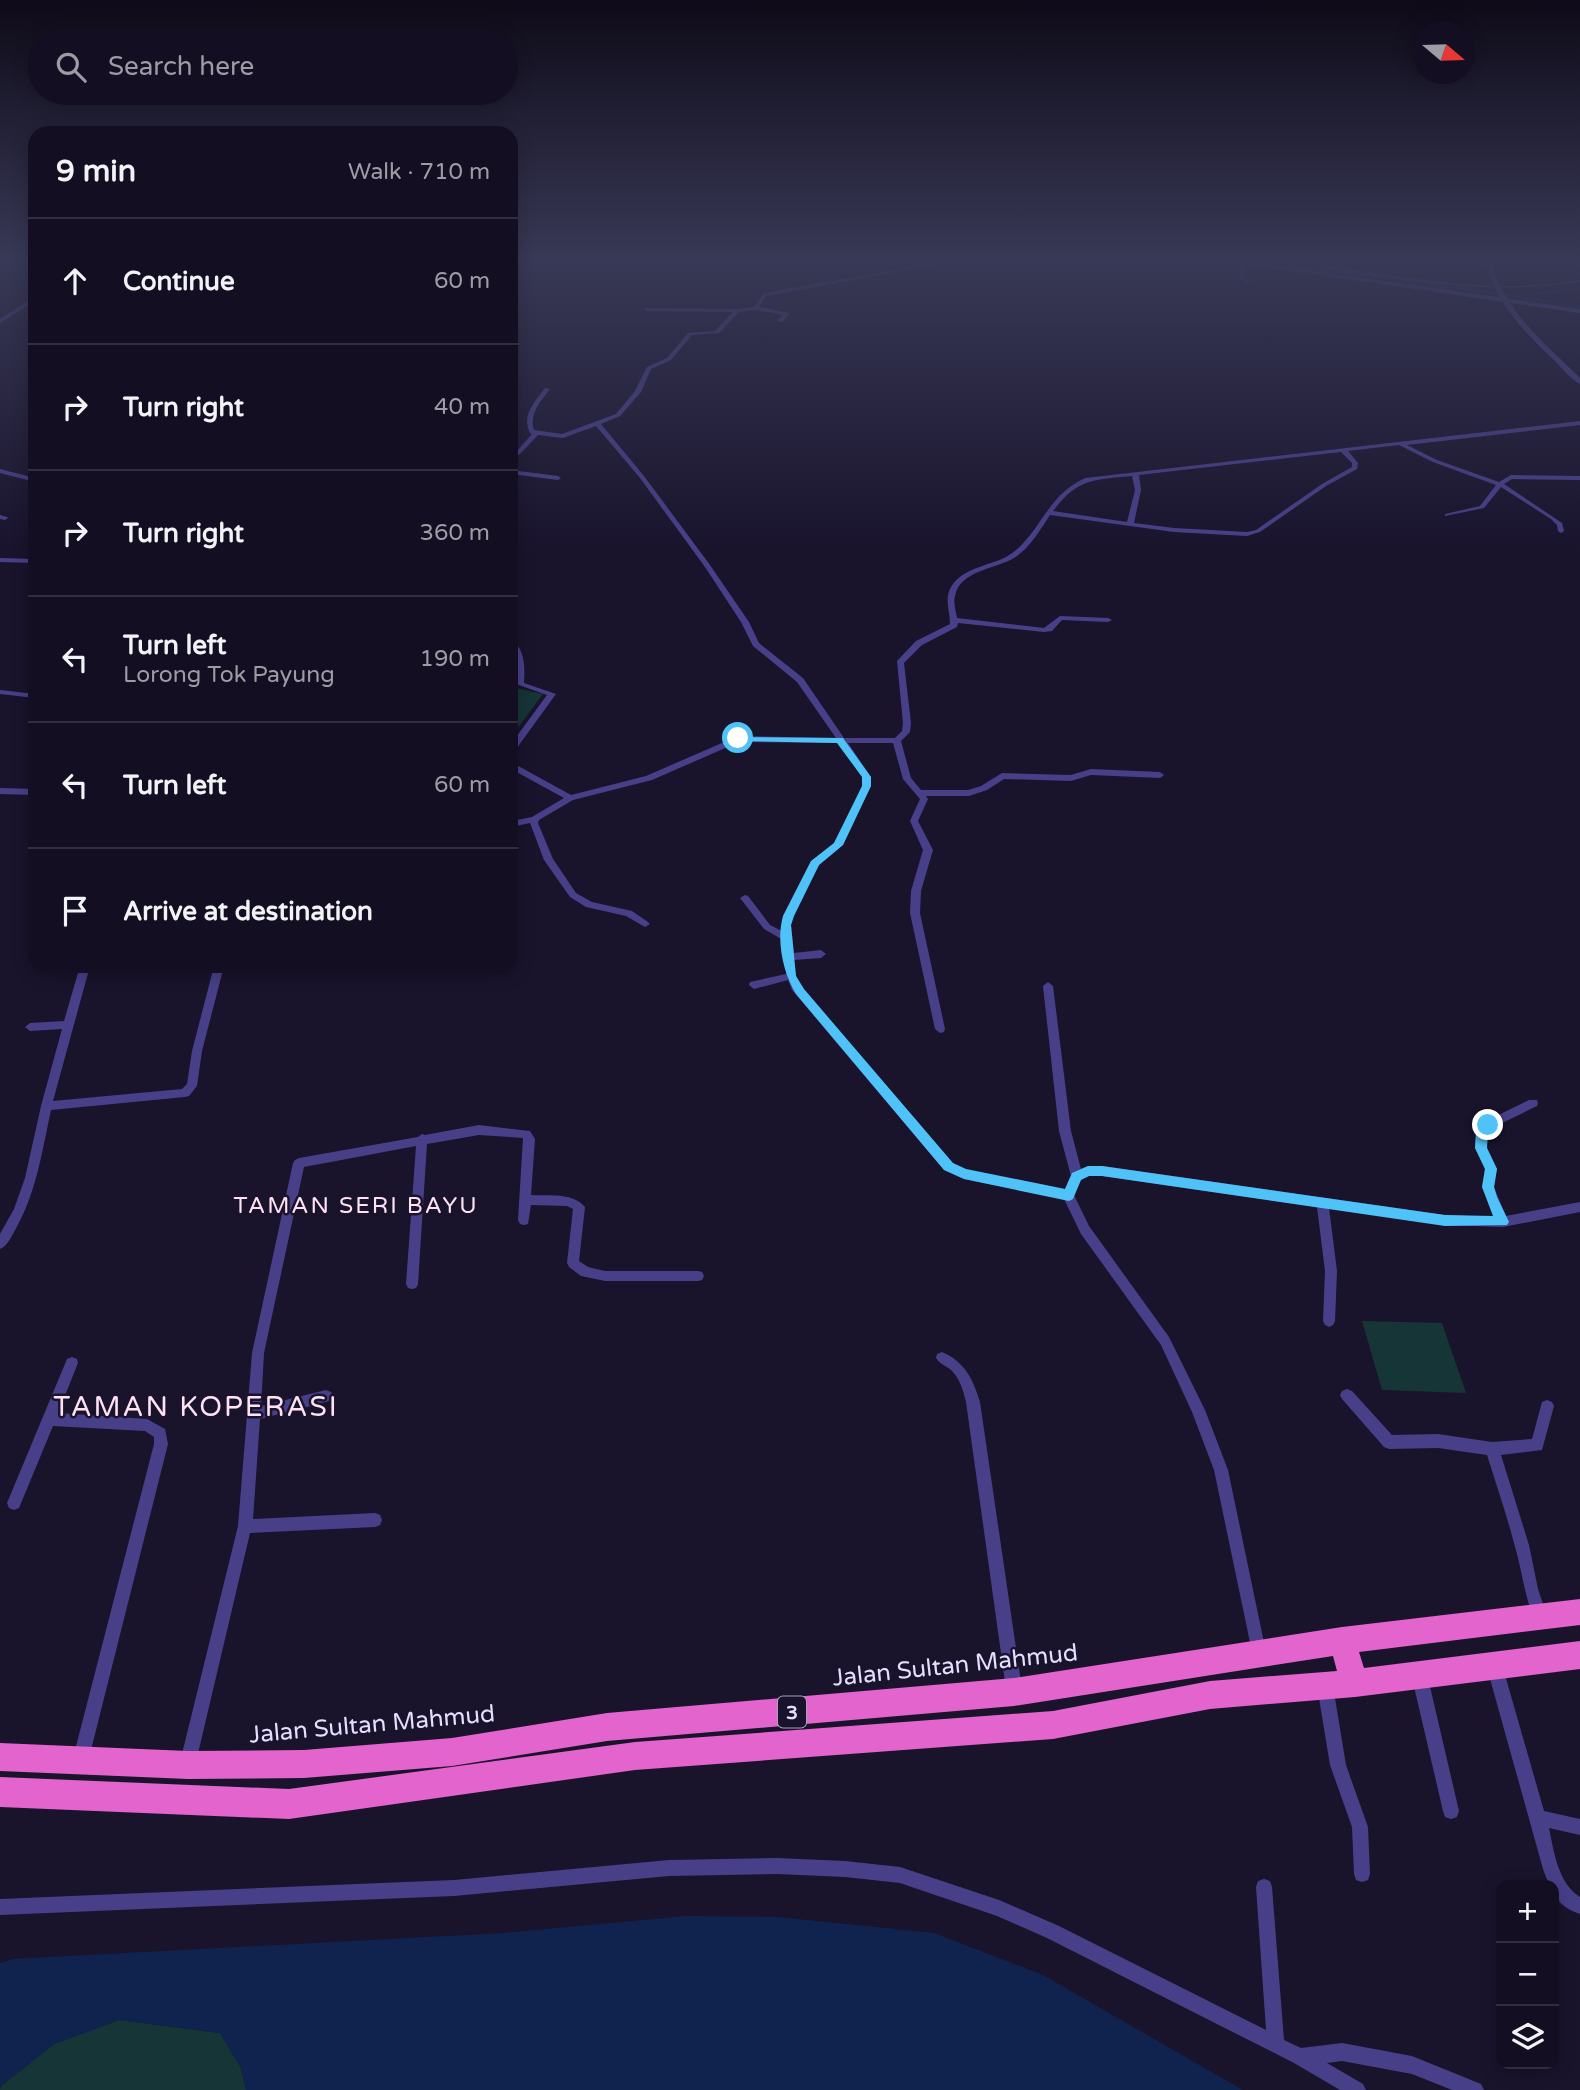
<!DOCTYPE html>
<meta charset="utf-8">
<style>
:root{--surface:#130e21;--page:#1c172a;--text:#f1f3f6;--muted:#9d9ca5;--line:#322e3f}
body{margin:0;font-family:"Varela Round",sans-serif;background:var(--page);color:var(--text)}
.controls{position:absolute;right:21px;bottom:21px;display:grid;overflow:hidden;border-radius:14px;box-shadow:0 4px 18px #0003}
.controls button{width:63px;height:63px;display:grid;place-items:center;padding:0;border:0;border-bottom:2px solid var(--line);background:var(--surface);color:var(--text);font:35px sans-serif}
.compass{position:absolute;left:1412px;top:21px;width:63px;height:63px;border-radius:50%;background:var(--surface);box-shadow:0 4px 18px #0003;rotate:109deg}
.stop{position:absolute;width:21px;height:21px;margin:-16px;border:5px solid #4fc3f7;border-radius:50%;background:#fff}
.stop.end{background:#4fc3f7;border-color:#fff;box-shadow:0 2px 7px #0008}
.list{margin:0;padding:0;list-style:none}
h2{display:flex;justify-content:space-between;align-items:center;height:91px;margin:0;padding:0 28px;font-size:30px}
h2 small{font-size:23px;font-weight:400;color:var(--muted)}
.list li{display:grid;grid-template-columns:46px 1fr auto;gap:21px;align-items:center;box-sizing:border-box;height:126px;padding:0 28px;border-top:2px solid var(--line)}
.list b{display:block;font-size:26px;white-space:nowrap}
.list p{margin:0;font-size:23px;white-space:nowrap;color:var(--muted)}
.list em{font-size:23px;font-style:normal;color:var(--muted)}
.icon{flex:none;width:38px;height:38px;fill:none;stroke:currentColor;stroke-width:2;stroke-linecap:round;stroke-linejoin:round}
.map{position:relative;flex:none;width:1580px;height:2090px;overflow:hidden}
.search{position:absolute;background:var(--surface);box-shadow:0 4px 18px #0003;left:28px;top:28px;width:490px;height:77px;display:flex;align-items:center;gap:18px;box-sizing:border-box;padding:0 24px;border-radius:38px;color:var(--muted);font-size:26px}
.panel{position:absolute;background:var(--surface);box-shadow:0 4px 18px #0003;left:28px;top:126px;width:490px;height:847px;border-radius:21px}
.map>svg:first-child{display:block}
</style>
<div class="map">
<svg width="1580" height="2090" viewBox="0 0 1580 2090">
<rect width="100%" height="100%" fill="#19132c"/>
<path fill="#163536" d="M511 687 543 694 511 737Z
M1362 1321 1442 1323 1466 1393 1382 1390Z
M119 2020 220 2033 241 2068 246 2090H0L1 2086 54 2044Z"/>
<path fill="#10234e" d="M686 1916 778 1917 934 1933 1043 1975 1243 2090H246L241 2068 220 2033 119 2020 54 2044 0 2087V1963L13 1959 503 1933Z"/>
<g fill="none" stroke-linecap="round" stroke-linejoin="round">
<path stroke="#10234e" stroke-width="2.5" d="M1238 259 1518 296 1580 288
M1526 298 1580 307"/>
<path fill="#474089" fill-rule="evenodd" d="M956 259H967L766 296 759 307 789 313V315L782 322 777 321 783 315 756 310 739 312 719 333 692 335 671 360 651 369 641 392 620 416 601 424 644 476 710 565 749 622 759 643 803 678 844 738H895L902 731 903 723 897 661 916 641 950 624C950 611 944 599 951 587 965 564 996 567 1015 551 1043 527 1048 495 1085 478L1580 421V425L1407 445 1437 460 1499 482 1511 475 1580 476V480L1512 479 1504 484 1562 523 1564 531 1561 533 1558 531 1557 525 1551 519 1501 487 1484 508 1445 516V514L1480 506 1496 485 1433 462 1399 445 1348 451 1358 463 1357 469 1326 486 1260 532 1247 536 1174 532 1050 515C1040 530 1030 548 1014 558 996 569 960 570 955 596 953 603 956 611 957 618L1044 628 1060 616 1108 618 1112 620 1108 622 1062 620 1052 631 1044 632 958 623 957 627 922 645 904 663 911 723 910 732 901 741 911 778 921 790H968L981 786 1002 773 1071 775 1091 769 1160 772 1164 775 1160 778 1091 775 1071 781 1004 779 987 790 969 796H926L928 799 918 821 933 850 921 891 920 913 945 1029 944 1032 940 1033 935 1029 910 913 911 891 923 850 910 821 920 799 903 779 893 743H848L871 777V786L843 845 819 865 793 916 791 925 794 953 821 950 826 954 821 958 794 960 796 976 800 985 952 1164 966 1170 1065 1189 1071 1176 1059 1131 1043 986 1048 982 1053 986 1071 1131 1081 1169 1088 1166H1102L1445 1215 1495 1217 1482 1187 1485 1169 1475 1148 1476 1132 1484 1122 1529 1100H1537L1538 1103 1537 1106 1492 1128 1487 1133V1148L1497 1169 1494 1187 1506 1216 1580 1202V1212L1503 1227 1445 1225 1329 1208 1337 1271 1335 1321 1333 1325 1329 1327 1325 1325 1323 1321 1325 1271 1317 1207 1102 1176H1089L1081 1179 1074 1195 1089 1226 1169 1337 1205 1410 1228 1470 1266 1652 1264 1657 1259 1659 1254 1657 1252 1652 1214 1470 1192 1412 1161 1345 1081 1234 1064 1199 964 1179 944 1170 792 990 788 980 754 989 749 985 750 982 786 974 783 940 764 929 740 898 745 895 748 896 770 925 782 931 783 916 810 863 834 843 863 786V777L839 743 739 742 652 780 573 800 539 820 538 823 553 859 576 893 592 902 632 911 648 922 650 924 645 927 626 916 586 907 570 897 544 860 530 823 511 827V821L532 817 564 798 511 769V762L571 795 646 776 738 736 836 738 797 682 753 646 741 622 705 567 640 478 596 426 563 438 538 435 520 454 511 458V454L516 452 532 434 530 433C521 415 535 402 545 388L550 389C540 402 529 414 534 430L562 434 616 414 635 391 647 367 667 358 688 333 715 331 733 312 646 311 644 308 737 309 754 307 764 293ZM1341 452 1352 463V467L1322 484 1256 530 1247 532 1174 528 1134 523 1141 490 1139 475ZM1132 476 1135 490 1127 522 1053 511C1078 478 1093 480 1132 476Z
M1219 259H1232L1580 309V313L1244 264V278L1249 281 1247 282 1240 279 1239 263Z
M1320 265C1384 273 1450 287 1515 286 1537 286 1558 283 1580 280V282C1492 295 1405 282 1318 267Z
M35 297V301L0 323V319Z
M0 469 35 478V482L0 473Z
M511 470 558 476 561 478 558 480 511 474Z
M0 515 7 517 8 518 5 520 0 519Z
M0 558 35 559V563L0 562Z
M511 639C525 649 525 666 524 683L556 694 514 752 511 753V744L547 695 516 684 517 661 511 646Z
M0 690 35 694V698L0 694Z
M0 788 35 789V795L0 794Z
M80 966H90L53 1101 182 1089 187 1084 192 1051 214 966H224L202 1051 197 1086 189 1096 185 1097 51 1110C42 1152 36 1195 14 1232 10 1239 7 1246 0 1249V1234L14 1209 25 1178 41 1106 62 1029 30 1031 25 1027 30 1023 64 1021Z
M479 1125 530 1131 535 1139 531 1195C550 1196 572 1192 585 1207L579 1261 588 1267 605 1271H698L702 1272 704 1276 702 1280 698 1281H605L581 1276 569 1267 567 1263 573 1209 567 1206 531 1205 528 1224 524 1225 520 1224 518 1220 523 1138 479 1135 427 1144 418 1284 416 1288 412 1289 408 1288 406 1284 416 1146 304 1167 264 1353 261 1406 326 1390 331 1392 333 1396 331 1400 326 1402 260 1419 253 1519 375 1513 380 1515 382 1520 380 1525 375 1527 250 1533 196 1762 194 1768 188 1770 182 1768 180 1762 238 1526 252 1353 293 1163 295 1160 299 1158 418 1137 422 1134 425 1135Z
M942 1352C965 1362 973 1379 980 1402L1022 1689 1019 1694 1014 1697 1009 1694 1006 1689 966 1402C963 1390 960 1378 950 1369 944 1365 940 1364 936 1358L937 1354Z
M72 1357 77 1359 78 1363 58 1413 147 1419 165 1429 168 1444 89 1758 87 1764 81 1766 75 1764 73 1758 154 1444V1437L145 1431 53 1426 19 1508 14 1510 9 1508 7 1503 67 1359Z
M1347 1389 1352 1391 1392 1435 1438 1434 1492 1442 1532 1439 1542 1402 1547 1400 1552 1402 1554 1406 1542 1450 1501 1455 1529 1545 1538 1589 1547 1616 1545 1621 1540 1623 1535 1621C1524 1596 1522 1569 1514 1543 1506 1513 1496 1484 1487 1455L1438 1448 1389 1449 1384 1447 1342 1399 1340 1395 1342 1391Z
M1495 1660 1500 1663 1503 1668 1544 1811 1580 1819V1835L1549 1828C1554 1852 1558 1883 1580 1897V1914C1566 1909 1554 1902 1554 1885H1549L1543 1869 1487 1668 1490 1663Z
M1420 1670 1425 1673 1428 1678 1459 1811 1457 1817 1451 1819 1445 1817 1443 1811 1412 1678 1415 1673Z
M1325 1678 1330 1681 1333 1686 1346 1765 1368 1827 1370 1874 1368 1880 1362 1882 1356 1880 1354 1874 1352 1827 1330 1765 1317 1686 1320 1681Z
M777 1858 845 1861 900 1867 999 1900 1059 1926 1266 2030 1256 1887 1258 1881 1264 1879 1270 1881 1272 1887 1284 2040 1301 2048 1342 2043 1412 2056 1481 2084 1484 2090H1452L1412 2074 1342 2061 1327 2063 1363 2084 1366 2090H1340L1294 2063 1047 1938 997 1916 900 1883 845 1877 777 1874 669 1876 454 1896 0 1915V1899L454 1880 669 1860Z"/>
<path fill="#474089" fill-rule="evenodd" d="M1485 259H1491C1502 310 1545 343 1580 378V384C1571 379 1563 370 1556 362 1525 333 1494 302 1485 259Z"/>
<path fill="#e264cc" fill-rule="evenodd" d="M1580 1599V1625L1359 1652 1364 1668 1580 1641V1669L1355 1697 1210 1709 1053 1739 635 1770 289 1819 0 1807V1777L289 1789 635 1742 1053 1711 1210 1681 1337 1671 1333 1656 1014 1706 607 1741 452 1766 304 1778 188 1779 0 1771V1743L188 1751 304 1750 452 1738 607 1713 1014 1678 1342 1627Z"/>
</g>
<linearGradient id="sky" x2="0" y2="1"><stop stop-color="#0e0a18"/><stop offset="0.47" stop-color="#383956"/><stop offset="1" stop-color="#383956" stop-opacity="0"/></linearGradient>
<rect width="1580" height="552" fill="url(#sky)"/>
<path fill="#4fc3f7" d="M735 737 843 738 871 777V786L843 845 819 865 794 916 791 925 796 976 804 989 953 1163 966 1169 1065 1189 1072 1173 1088 1166H1102L1445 1215 1493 1216 1482 1187 1485 1169 1475 1148 1476 1132 1488 1121 1494 1125 1488 1133 1487 1148 1497 1169 1494 1187 1497 1197 1509 1222 1507 1225 1445 1226 1102 1176H1089L1081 1180 1073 1199 1069 1201 964 1179 944 1170 796 994C783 973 776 940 783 916L811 861 834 843 862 786V777L837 743 738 741 733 738Z"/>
<g text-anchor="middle" stroke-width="5" stroke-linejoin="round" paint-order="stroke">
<rect fill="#19132c" stroke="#a7a2bf" stroke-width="2" x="778" y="1696.5" width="28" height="31" rx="5"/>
<g font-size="19" font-weight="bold" fill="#e4dffe">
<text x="792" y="1719">3</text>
</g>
<g font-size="23" letter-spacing="2" fill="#fee1f2" stroke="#19132c">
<text x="356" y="1213">TAMAN SERI BAYU</text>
</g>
<g font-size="24" fill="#e4dffe" stroke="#19132c">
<text transform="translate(955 1665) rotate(-6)" y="8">Jalan Sultan Mahmud</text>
<text transform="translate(372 1724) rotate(-5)" y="8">Jalan Sultan Mahmud</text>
</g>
<g font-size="28" letter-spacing="2" fill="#fee1f2" stroke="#19132c">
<text x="196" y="1416">TAMAN KOPERASI</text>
</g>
</g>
</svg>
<div class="controls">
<button>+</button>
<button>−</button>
<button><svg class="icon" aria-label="layers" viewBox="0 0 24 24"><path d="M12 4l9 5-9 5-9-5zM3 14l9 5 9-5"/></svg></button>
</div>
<svg class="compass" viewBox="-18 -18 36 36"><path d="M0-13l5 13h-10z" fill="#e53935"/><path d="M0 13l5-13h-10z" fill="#9d9ca5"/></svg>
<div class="stop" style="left:738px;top:738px"></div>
<div class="stop end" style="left:1488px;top:1125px"></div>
<div class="search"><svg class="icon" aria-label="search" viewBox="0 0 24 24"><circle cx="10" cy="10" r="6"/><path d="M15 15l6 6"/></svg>Search here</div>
<section class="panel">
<h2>9 min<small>Walk · 710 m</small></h2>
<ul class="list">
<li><svg class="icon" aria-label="ahead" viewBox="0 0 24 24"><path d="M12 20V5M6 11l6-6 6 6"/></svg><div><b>Continue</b></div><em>60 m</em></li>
<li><svg class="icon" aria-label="right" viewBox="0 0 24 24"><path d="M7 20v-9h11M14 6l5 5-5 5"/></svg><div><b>Turn right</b></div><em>40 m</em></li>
<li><svg class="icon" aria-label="right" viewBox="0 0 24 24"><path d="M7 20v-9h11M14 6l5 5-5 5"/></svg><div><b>Turn right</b></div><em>360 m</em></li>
<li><svg class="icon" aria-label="left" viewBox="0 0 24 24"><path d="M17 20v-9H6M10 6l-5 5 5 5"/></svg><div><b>Turn left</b><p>Lorong Tok Payung</p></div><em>190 m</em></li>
<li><svg class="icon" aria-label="left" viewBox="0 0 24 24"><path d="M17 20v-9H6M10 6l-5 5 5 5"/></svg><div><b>Turn left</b></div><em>60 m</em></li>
<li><svg class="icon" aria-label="arrive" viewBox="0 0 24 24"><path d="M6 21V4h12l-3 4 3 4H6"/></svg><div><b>Arrive at destination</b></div></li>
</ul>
</section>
</div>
